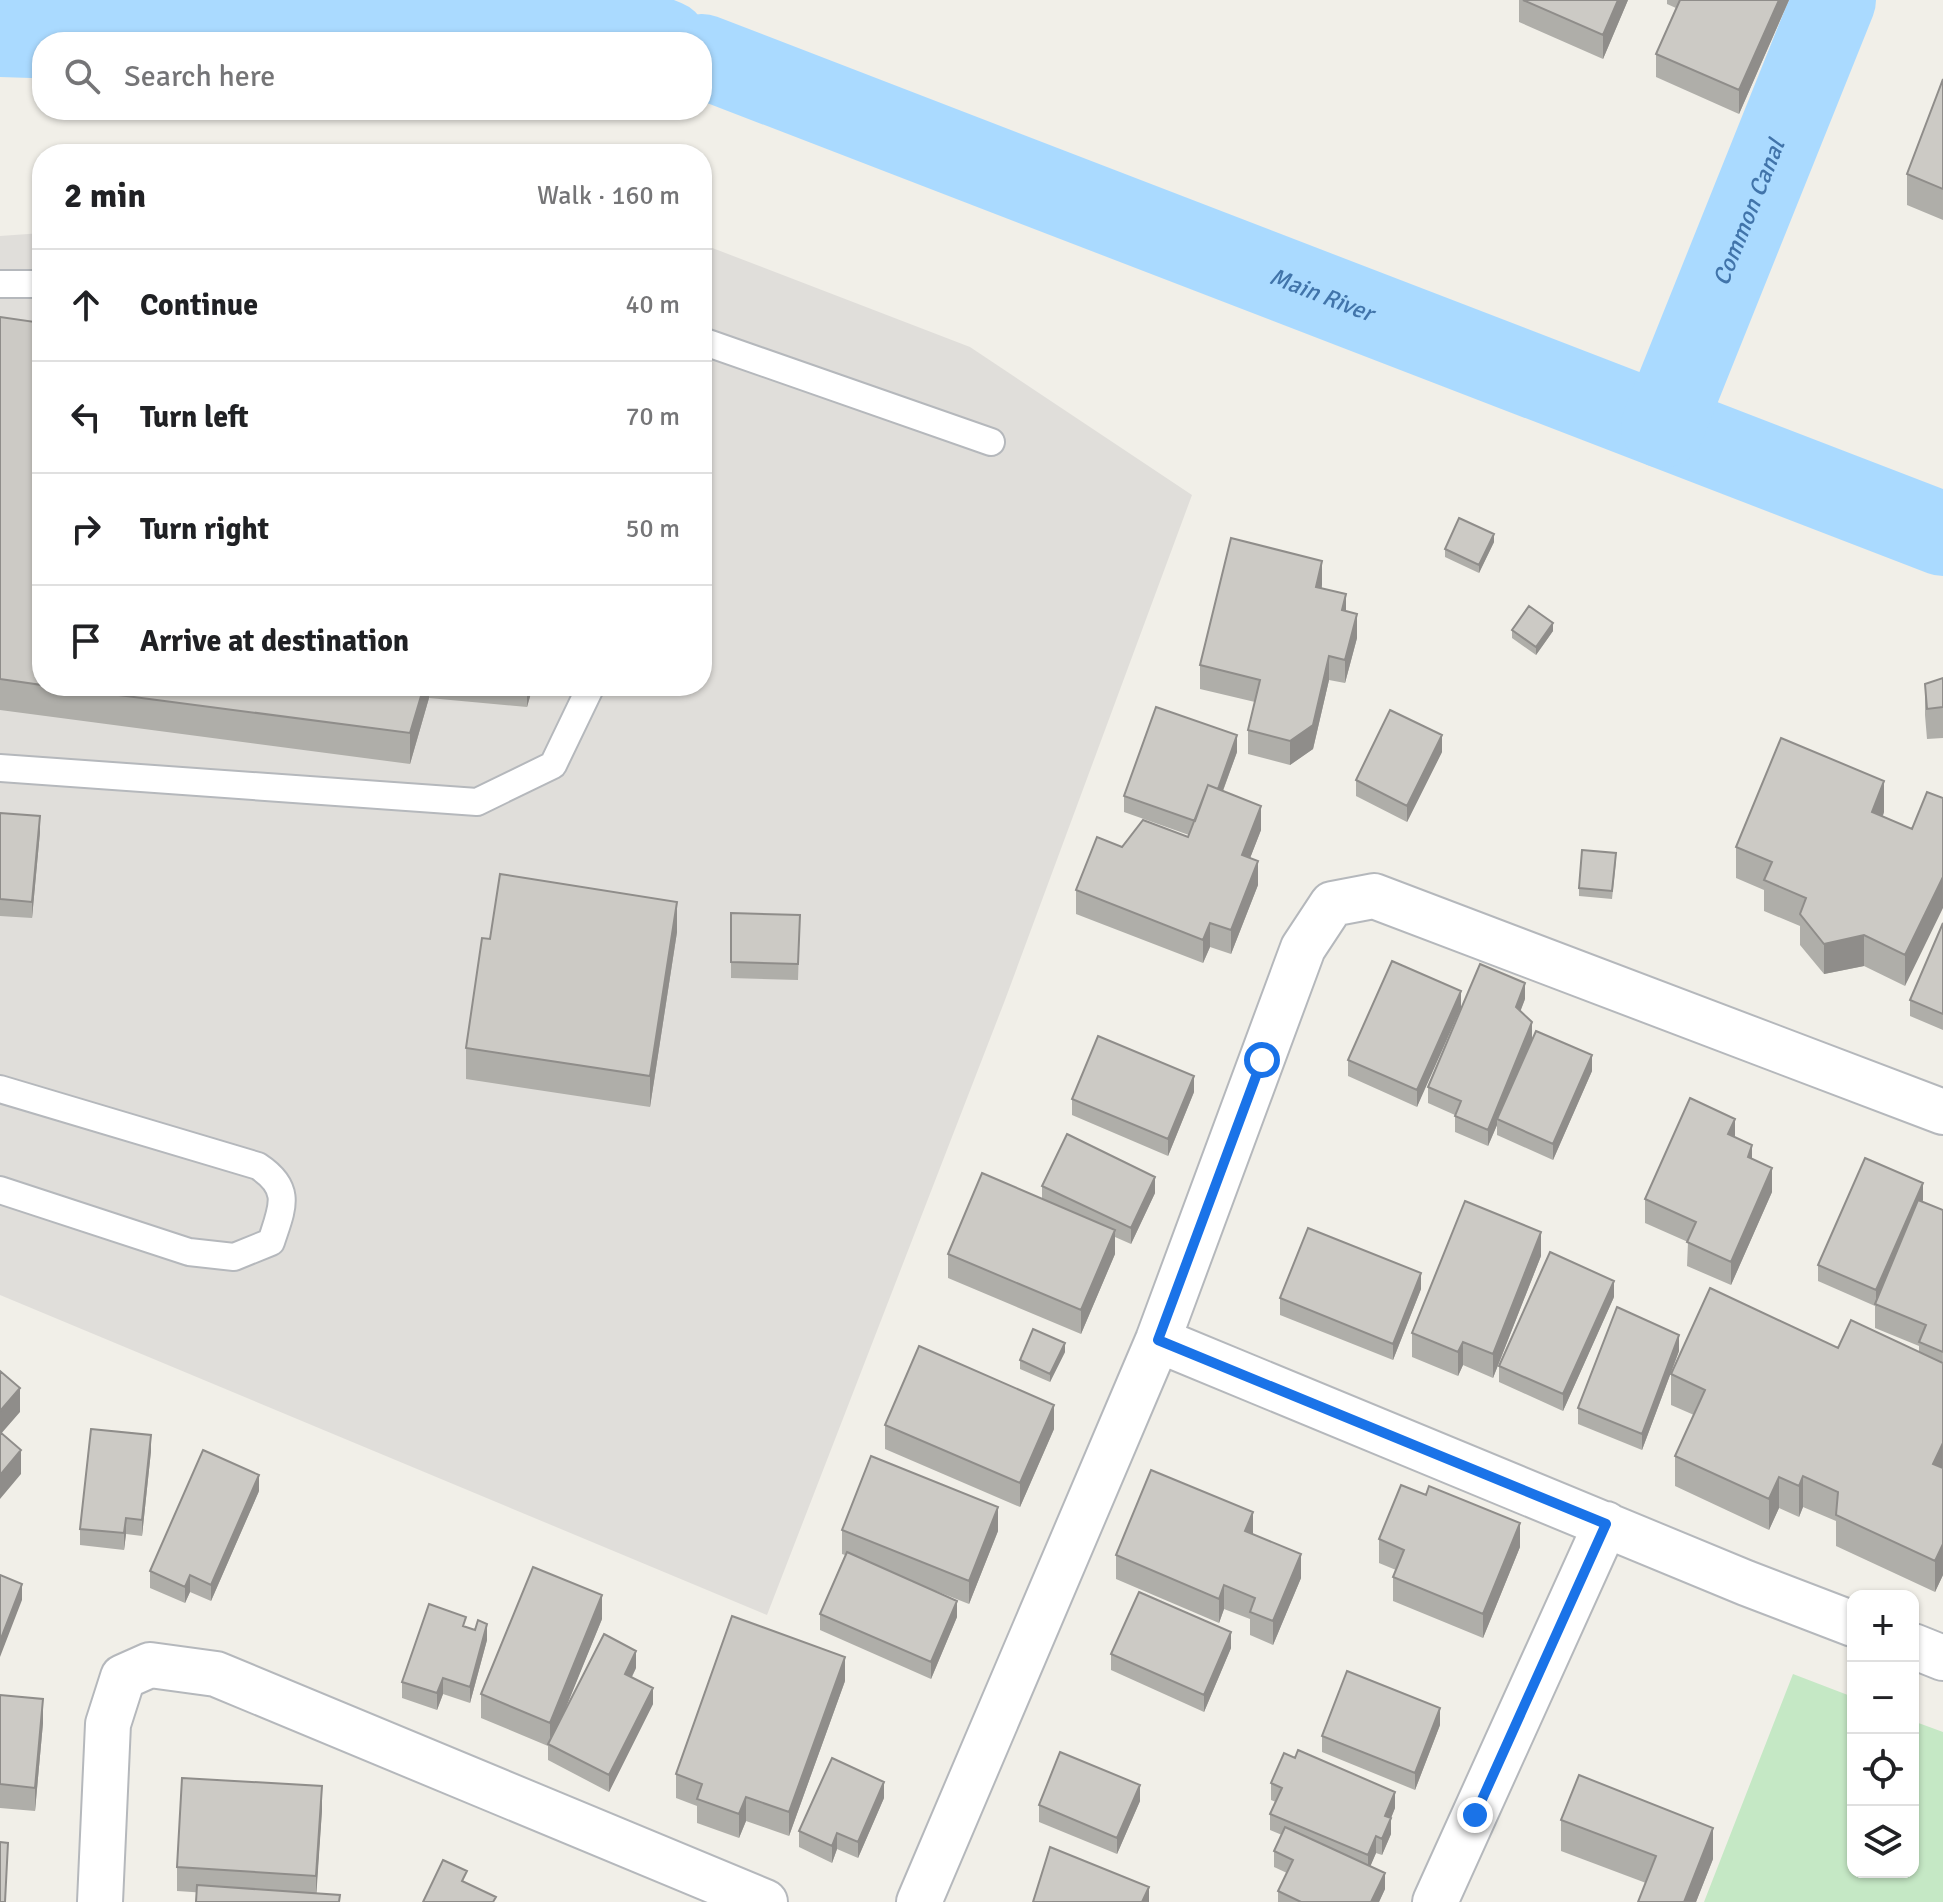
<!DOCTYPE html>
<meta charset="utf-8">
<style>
:root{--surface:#fff;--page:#f6f6f6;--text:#202124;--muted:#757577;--line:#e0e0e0}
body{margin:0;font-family:Signika,sans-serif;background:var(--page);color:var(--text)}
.controls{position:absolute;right:24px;bottom:24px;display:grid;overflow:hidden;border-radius:16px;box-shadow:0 2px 6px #0004}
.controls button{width:72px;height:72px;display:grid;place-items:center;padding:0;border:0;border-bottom:2px solid var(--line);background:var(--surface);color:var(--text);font:40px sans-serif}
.stop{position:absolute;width:24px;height:24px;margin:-18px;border:6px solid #1a73e8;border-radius:50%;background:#fff}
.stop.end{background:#1a73e8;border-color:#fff;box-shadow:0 2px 8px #0008}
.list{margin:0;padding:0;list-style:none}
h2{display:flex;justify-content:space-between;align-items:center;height:104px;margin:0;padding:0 32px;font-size:34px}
h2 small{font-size:26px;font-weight:400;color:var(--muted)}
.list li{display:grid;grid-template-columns:52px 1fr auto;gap:24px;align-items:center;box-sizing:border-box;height:112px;padding:0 32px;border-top:2px solid var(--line)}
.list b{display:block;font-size:30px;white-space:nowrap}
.list em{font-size:26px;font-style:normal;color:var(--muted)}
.icon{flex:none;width:44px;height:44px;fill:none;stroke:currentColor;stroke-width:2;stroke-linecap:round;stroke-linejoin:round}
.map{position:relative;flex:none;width:1943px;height:1902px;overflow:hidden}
.search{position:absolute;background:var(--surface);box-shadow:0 2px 6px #0004;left:32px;top:32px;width:680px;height:88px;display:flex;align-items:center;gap:20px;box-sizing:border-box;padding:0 28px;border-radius:32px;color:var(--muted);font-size:30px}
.panel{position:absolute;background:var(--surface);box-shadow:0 2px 6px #0004;left:32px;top:144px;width:680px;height:552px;border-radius:32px}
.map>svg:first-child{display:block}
</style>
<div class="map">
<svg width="1943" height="1902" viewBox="0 0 1943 1902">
<rect width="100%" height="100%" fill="#f1efe8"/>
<path fill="#e0deda" d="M42 233V686H702V244L970 347 1192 495 1005 1000 767 1615 0 1295V236Z"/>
<path fill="#c5e8c5" d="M1793 1674 1853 1697V1872H1913V1721L1943 1732V1902H1704Z"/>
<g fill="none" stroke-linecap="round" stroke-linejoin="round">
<g stroke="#aadaff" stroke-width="84">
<path d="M0 35 126 39 615 22 666 42"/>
<path id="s1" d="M702 56 1943 534"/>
<path id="s2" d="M1663 426 1834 0"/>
</g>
<defs>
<path id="service" d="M0 284H42
M702 341 991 442
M0 768 477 802 553 765 591 686
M0 1089 258 1166C293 1189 282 1208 271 1242L234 1257 189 1252 0 1190"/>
<path id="minor" d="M1158 1340 1746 1583 1853 1624
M1913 1646 1943 1658
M100 1902 108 1724 123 1677 150 1665 216 1674 765 1902
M919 1902 1158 1340 1303 948 1332 904 1374 896 1943 1112
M1435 1902 1606 1524"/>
</defs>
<use href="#service" stroke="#b5b8bc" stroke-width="30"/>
<use href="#minor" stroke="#b5b8bc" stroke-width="48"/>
<use href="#service" stroke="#fff" stroke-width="26"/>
<use href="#minor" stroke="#fff" stroke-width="44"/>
</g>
<path fill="#afaea9" d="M1519 0H1628L1603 59 1519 22Z
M1667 0H1789L1739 114 1656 77V54L1676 8 1667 4Z
M1943 79V220L1907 205V174Z
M0 317 42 323V686H533L527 707 429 698 410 764 0 710Z
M1494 542 1479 573 1445 557V549Z
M1322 585V588L1346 611 1357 638 1345 683 1329 680 1313 749 1290 765 1248 754V730L1255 702 1200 689V665Z
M1512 630 1553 631 1536 655 1512 638Z
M1943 678V738L1927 739 1925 715V684Z
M1237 752 1223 791 1261 830 1250 858 1258 885 1231 954 1210 947 1203 963 1076 914V890L1122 847 1188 837 1189 835 1124 812V796Z
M1442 752 1407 822 1356 796V780Z
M1884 812 1883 816 1912 829 1905 986 1864 966 1824 974 1800 945V926L1764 911V890L1736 878V847Z
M0 813 40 832 32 918 0 916Z
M1616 861 1612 899 1579 896V888Z
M731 913 800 915 798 980 731 978Z
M1943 923V1030L1910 1016V1000Z
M677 932 650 1107 466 1079V1048L490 939Z
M1461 991 1417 1107 1348 1076V1060Z
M1525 999 1520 1011 1532 1039 1592 1071 1553 1160 1497 1135V1125L1488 1146 1455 1132V1115L1428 1103V1087Z
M1194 1092 1168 1156 1072 1115V1099Z
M1735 1137 1752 1159 1772 1192 1731 1285 1687 1266 1688 1242 1645 1223V1199Z
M1042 1186 1155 1193 1131 1244 1115 1237V1254L1081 1334 948 1278V1254L1042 1199Z
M1923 1200 1922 1202 1943 1210V1575L1935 1592 1836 1546V1521L1803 1507 1799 1517 1779 1508 1769 1530 1675 1486V1456L1694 1415 1671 1405V1374L1919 1352V1346L1875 1328V1306L1818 1281V1265Z
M1541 1256 1493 1378 1463 1365 1458 1376 1412 1357V1333Z
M1421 1289 1393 1360 1280 1315V1298Z
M1614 1297 1563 1411 1499 1382V1366Z
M1679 1351 1642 1450 1578 1424V1408Z
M1065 1352 1050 1382 1020 1369V1360Z
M885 1425 1054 1429 1020 1507 885 1449Z
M151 1451 142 1536 126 1534 124 1550 80 1545V1529Z
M259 1491 211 1601 190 1592 185 1603 150 1588V1571Z
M842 1530 998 1531 969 1604 936 1591 957 1617 931 1679 820 1630V1614L845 1555 842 1554Z
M1253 1534 1301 1578 1273 1645 1250 1635V1619L1224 1609 1219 1623 1116 1579V1555Z
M1379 1539 1520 1547 1483 1638 1393 1601V1577L1396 1570 1379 1563Z
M602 1619 560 1721 636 1668 632 1677 653 1704 609 1792 548 1760V1746L481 1718V1694Z
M466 1627 487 1640 470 1703 443 1694 437 1710 402 1698V1682Z
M1231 1648 1204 1712 1111 1670V1654Z
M845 1681 789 1836 746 1821 739 1838 697 1823V1806L676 1798V1774Z
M0 1695 43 1723 35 1811 0 1808Z
M1440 1725 1415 1790 1322 1752V1736Z
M1271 1783 1395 1808 1391 1818V1834L1382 1855 1376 1853 1370 1866 1385 1889 1379 1902H1278V1891L1287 1873 1274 1867V1851L1282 1835 1270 1830V1814L1276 1802 1271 1800Z
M884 1798 858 1858 837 1849 832 1863 799 1847V1831Z
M1140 1801 1117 1854 1039 1822V1805Z
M322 1810 316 1893 340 1902 177 1891V1867Z
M1561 1820 1713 1859 1696 1902H1638L1646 1883 1561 1851Z"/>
<path fill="#8f8d8a" d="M1618 0H1628L1603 59V35Z
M1779 0H1789L1739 114V90Z
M1494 534V542L1479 573V565Z
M1322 561V585L1316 611V587Z
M1346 594V618L1342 610Z
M1357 614V638L1345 683V660Z
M1553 623V631L1536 655V647Z
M1329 656V680L1313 749 1290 765V741Z
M424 686H429V698L410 764V733Z
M527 686H533L527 707Z
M1237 735V752L1215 812V796Z
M1442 735V752L1407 822V806Z
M1884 781V812L1872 842V812Z
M1261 806V830L1242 879V855Z
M40 816V832L32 918V902Z
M1258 861V885L1231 954V930Z
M1943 877V908L1905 986V955Z
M677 902V932L650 1107V1076Z
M1210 923V947L1203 963V940Z
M1864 935V966L1824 974V944Z
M1525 983V999L1516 1023V1007Z
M1461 991V1008L1417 1107V1090Z
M1532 1022V1039L1497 1119V1125L1488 1146V1130Z
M1592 1055V1071L1553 1160V1144Z
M1194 1076V1092L1168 1156V1139Z
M1735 1119V1143L1728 1134Z
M1752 1145V1168L1748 1157Z
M1772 1168V1192L1731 1285V1262Z
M1155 1177V1193L1131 1244V1228Z
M1923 1183V1200L1876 1307V1290Z
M1115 1230V1254L1081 1334V1310Z
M1541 1232V1256L1493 1378V1354Z
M1421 1273V1289L1393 1360V1344Z
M1614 1281V1297L1563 1411V1394Z
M1679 1335V1351L1642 1450V1434Z
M1463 1342V1365L1458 1376V1352Z
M1065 1343V1352L1050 1382V1374Z
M20 1388V1412L0 1435V1411Z
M1054 1405V1429L1020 1507V1483Z
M151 1435V1451L142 1536V1520Z
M1943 1443V1474L1933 1464Z
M21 1450V1474L0 1499V1475Z
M259 1475V1491L211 1601V1585Z
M1803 1476V1507L1799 1517V1486Z
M1779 1477V1508L1769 1530V1499Z
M998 1507V1531L969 1604V1581Z
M1253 1512V1536L1245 1531Z
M126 1518V1534L124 1550V1533Z
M1520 1523V1547L1483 1638V1614Z
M1943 1544V1575L1935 1592V1561Z
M1301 1554V1578L1273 1645V1621Z
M190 1575V1592L185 1603V1587Z
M22 1584V1600L0 1657V1641Z
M1224 1585V1609L1219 1623V1599Z
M602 1595V1619L550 1747V1723Z
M957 1601V1617L931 1679V1662Z
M487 1624V1640L470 1703V1687Z
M1231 1632V1648L1204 1712V1695Z
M636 1651V1668L625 1690V1674Z
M845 1657V1681L789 1836V1812Z
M443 1678V1694L437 1710V1693Z
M653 1688V1704L609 1792V1775Z
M43 1699V1723L35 1811V1788Z
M1440 1708V1725L1415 1790V1773Z
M884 1782V1798L858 1858V1842Z
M1140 1785V1801L1117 1854V1838Z
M322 1786V1810L316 1900V1876Z
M1395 1792V1808L1391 1818V1834L1382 1855V1839L1385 1816Z
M746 1797V1821L739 1838V1814Z
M1713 1828V1859L1696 1902H1684Z
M837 1833V1849L832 1863V1846Z
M1376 1836V1853L1368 1872V1855Z
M1385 1873V1889L1379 1902H1371Z
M1149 1887V1902H1142Z"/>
<path fill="#cccac5" stroke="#8f8d8a" stroke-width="2" d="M1523 0H1618L1603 35Z
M1680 0H1779L1739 90 1656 54Z
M1943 79V189L1907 174Z
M0 317 42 323V685L0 679Z
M1459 518 1494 534 1479 565 1445 549Z
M1231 538 1322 561 1316 587 1346 594 1342 610 1357 614 1345 660 1329 656 1313 725 1290 741 1248 730 1260 680 1200 665Z
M1529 606 1553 623 1536 647 1512 630Z
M1943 678V707L1927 709 1925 684Z
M50 686H424L410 733Z
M1156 707 1237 735 1218 789 1208 785 1195 821 1124 796Z
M1390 710 1442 735 1407 806 1356 780Z
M1781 738 1884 781 1872 812 1912 829 1927 792 1943 798V877L1905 955 1864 935 1824 944 1800 914 1806 898 1764 880 1772 862 1736 847Z
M1208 785 1261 806 1242 855 1258 861 1231 930 1210 923 1203 940 1076 890 1097 837 1122 847 1143 820 1188 837Z
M0 813 40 816 32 902 0 899Z
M1582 850 1616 853 1612 891 1579 888Z
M500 874 677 902 650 1076 466 1048 482 938 490 939Z
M731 913 800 915 798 964 731 962Z
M1943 923V1014L1910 1000Z
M1392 961 1461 991 1417 1090 1348 1060Z
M1480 964 1525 983 1516 1007 1532 1022 1488 1130 1455 1116 1461 1101 1428 1087Z
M1536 1031 1592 1055 1553 1144 1497 1119Z
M1098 1036 1194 1076 1168 1139 1072 1099Z
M1690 1098 1735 1119 1728 1134 1752 1145 1748 1157 1772 1168 1731 1262 1687 1242 1696 1222 1645 1199Z
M1067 1134 1155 1177 1131 1228 1042 1186Z
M1865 1158 1923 1183 1876 1290 1818 1265Z
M982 1173 1115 1230 1081 1310 948 1254Z
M1918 1200 1943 1210V1352L1919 1342 1926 1325 1875 1304Z
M1465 1201 1541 1232 1493 1354 1463 1342 1458 1352 1412 1333Z
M1308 1228 1421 1273 1393 1344 1280 1298Z
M1550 1252 1614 1281 1563 1394 1499 1366Z
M1710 1288 1838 1348 1851 1320 1943 1363V1443L1933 1464 1943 1468V1544L1935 1561 1836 1515 1838 1492 1803 1476 1799 1486 1779 1477 1769 1499 1675 1456 1705 1390 1671 1374Z
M1617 1307 1679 1335 1642 1434 1578 1408Z
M1033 1329 1065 1343 1050 1374 1020 1360Z
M919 1346 1054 1405 1020 1483 885 1425Z
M0 1371 20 1388 0 1411Z
M91 1429 151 1435 142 1520 126 1518 124 1533 80 1529Z
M0 1432 21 1450 0 1475Z
M203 1450 259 1475 211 1585 190 1575 185 1587 150 1571Z
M871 1456 998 1507 969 1581 842 1530Z
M1151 1470 1253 1512 1245 1531 1301 1554 1273 1621 1250 1612 1255 1598 1224 1585 1219 1599 1116 1555Z
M1401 1485 1426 1495 1429 1486 1520 1523 1483 1614 1393 1577 1404 1550 1379 1539Z
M847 1552 957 1601 931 1662 820 1614Z
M533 1567 602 1595 550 1723 481 1694Z
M0 1575 22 1584 0 1641Z
M1139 1592 1231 1632 1204 1695 1111 1654Z
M429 1604 466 1617 463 1626 475 1630 478 1620 487 1624 470 1687 443 1678 437 1693 402 1682Z
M732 1616 845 1657 789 1812 746 1797 739 1814 697 1799 702 1784 676 1774Z
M604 1634 636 1651 625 1674 653 1688 609 1775 548 1744Z
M1347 1671 1440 1708 1415 1773 1322 1736Z
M0 1695 43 1699 35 1788 0 1784Z
M1298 1750 1395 1792 1385 1816 1391 1818 1382 1839 1376 1836 1368 1855 1270 1814 1282 1788 1271 1783 1284 1753 1295 1758Z
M1060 1752 1140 1785 1117 1838 1039 1805Z
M832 1758 884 1782 858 1842 837 1833 832 1846 799 1831Z
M1579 1775 1713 1828 1684 1902H1638L1656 1856 1561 1820Z
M182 1778 322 1786 316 1876 177 1867Z
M1285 1827 1385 1873 1371 1902H1301L1278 1891 1293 1860 1274 1851Z
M0 1842 8 1843 5 1902H0Z
M1050 1847 1149 1887 1142 1902H1033Z
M443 1860 467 1871 462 1881 496 1897 493 1902H423Z
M197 1885 340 1895 339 1902H196Z"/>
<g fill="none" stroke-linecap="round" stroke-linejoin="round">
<path stroke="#1a73e8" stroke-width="10" d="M1262 1060 1158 1340 1606 1524 1475 1815"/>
</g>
<g text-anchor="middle" stroke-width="8" stroke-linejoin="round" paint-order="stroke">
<g font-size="24" font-style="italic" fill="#4174aa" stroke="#fff">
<text dy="8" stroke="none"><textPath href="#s2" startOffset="230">Common Canal</textPath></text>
<text dy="8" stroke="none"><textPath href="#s1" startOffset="664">Main River</textPath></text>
</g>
</g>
</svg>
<div class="controls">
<button>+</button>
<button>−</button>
<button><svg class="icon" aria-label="locate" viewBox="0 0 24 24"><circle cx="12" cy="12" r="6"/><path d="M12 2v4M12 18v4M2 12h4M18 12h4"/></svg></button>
<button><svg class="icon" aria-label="layers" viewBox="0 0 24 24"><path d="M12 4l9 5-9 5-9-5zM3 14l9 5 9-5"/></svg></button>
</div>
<div class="stop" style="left:1262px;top:1060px"></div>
<div class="stop end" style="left:1475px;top:1815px"></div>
<div class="search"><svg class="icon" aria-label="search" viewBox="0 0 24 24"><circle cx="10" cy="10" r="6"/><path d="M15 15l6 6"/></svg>Search here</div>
<section class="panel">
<h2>2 min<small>Walk · 160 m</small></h2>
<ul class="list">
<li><svg class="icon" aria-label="ahead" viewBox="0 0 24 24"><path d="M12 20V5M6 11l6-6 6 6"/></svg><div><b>Continue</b></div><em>40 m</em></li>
<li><svg class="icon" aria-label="left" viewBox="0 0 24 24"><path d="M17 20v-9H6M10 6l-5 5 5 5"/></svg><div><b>Turn left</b></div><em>70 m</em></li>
<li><svg class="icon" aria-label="right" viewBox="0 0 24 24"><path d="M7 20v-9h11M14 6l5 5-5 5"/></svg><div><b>Turn right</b></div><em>50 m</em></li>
<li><svg class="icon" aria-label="arrive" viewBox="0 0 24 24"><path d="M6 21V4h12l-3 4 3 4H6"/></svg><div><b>Arrive at destination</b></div></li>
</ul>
</section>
</div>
